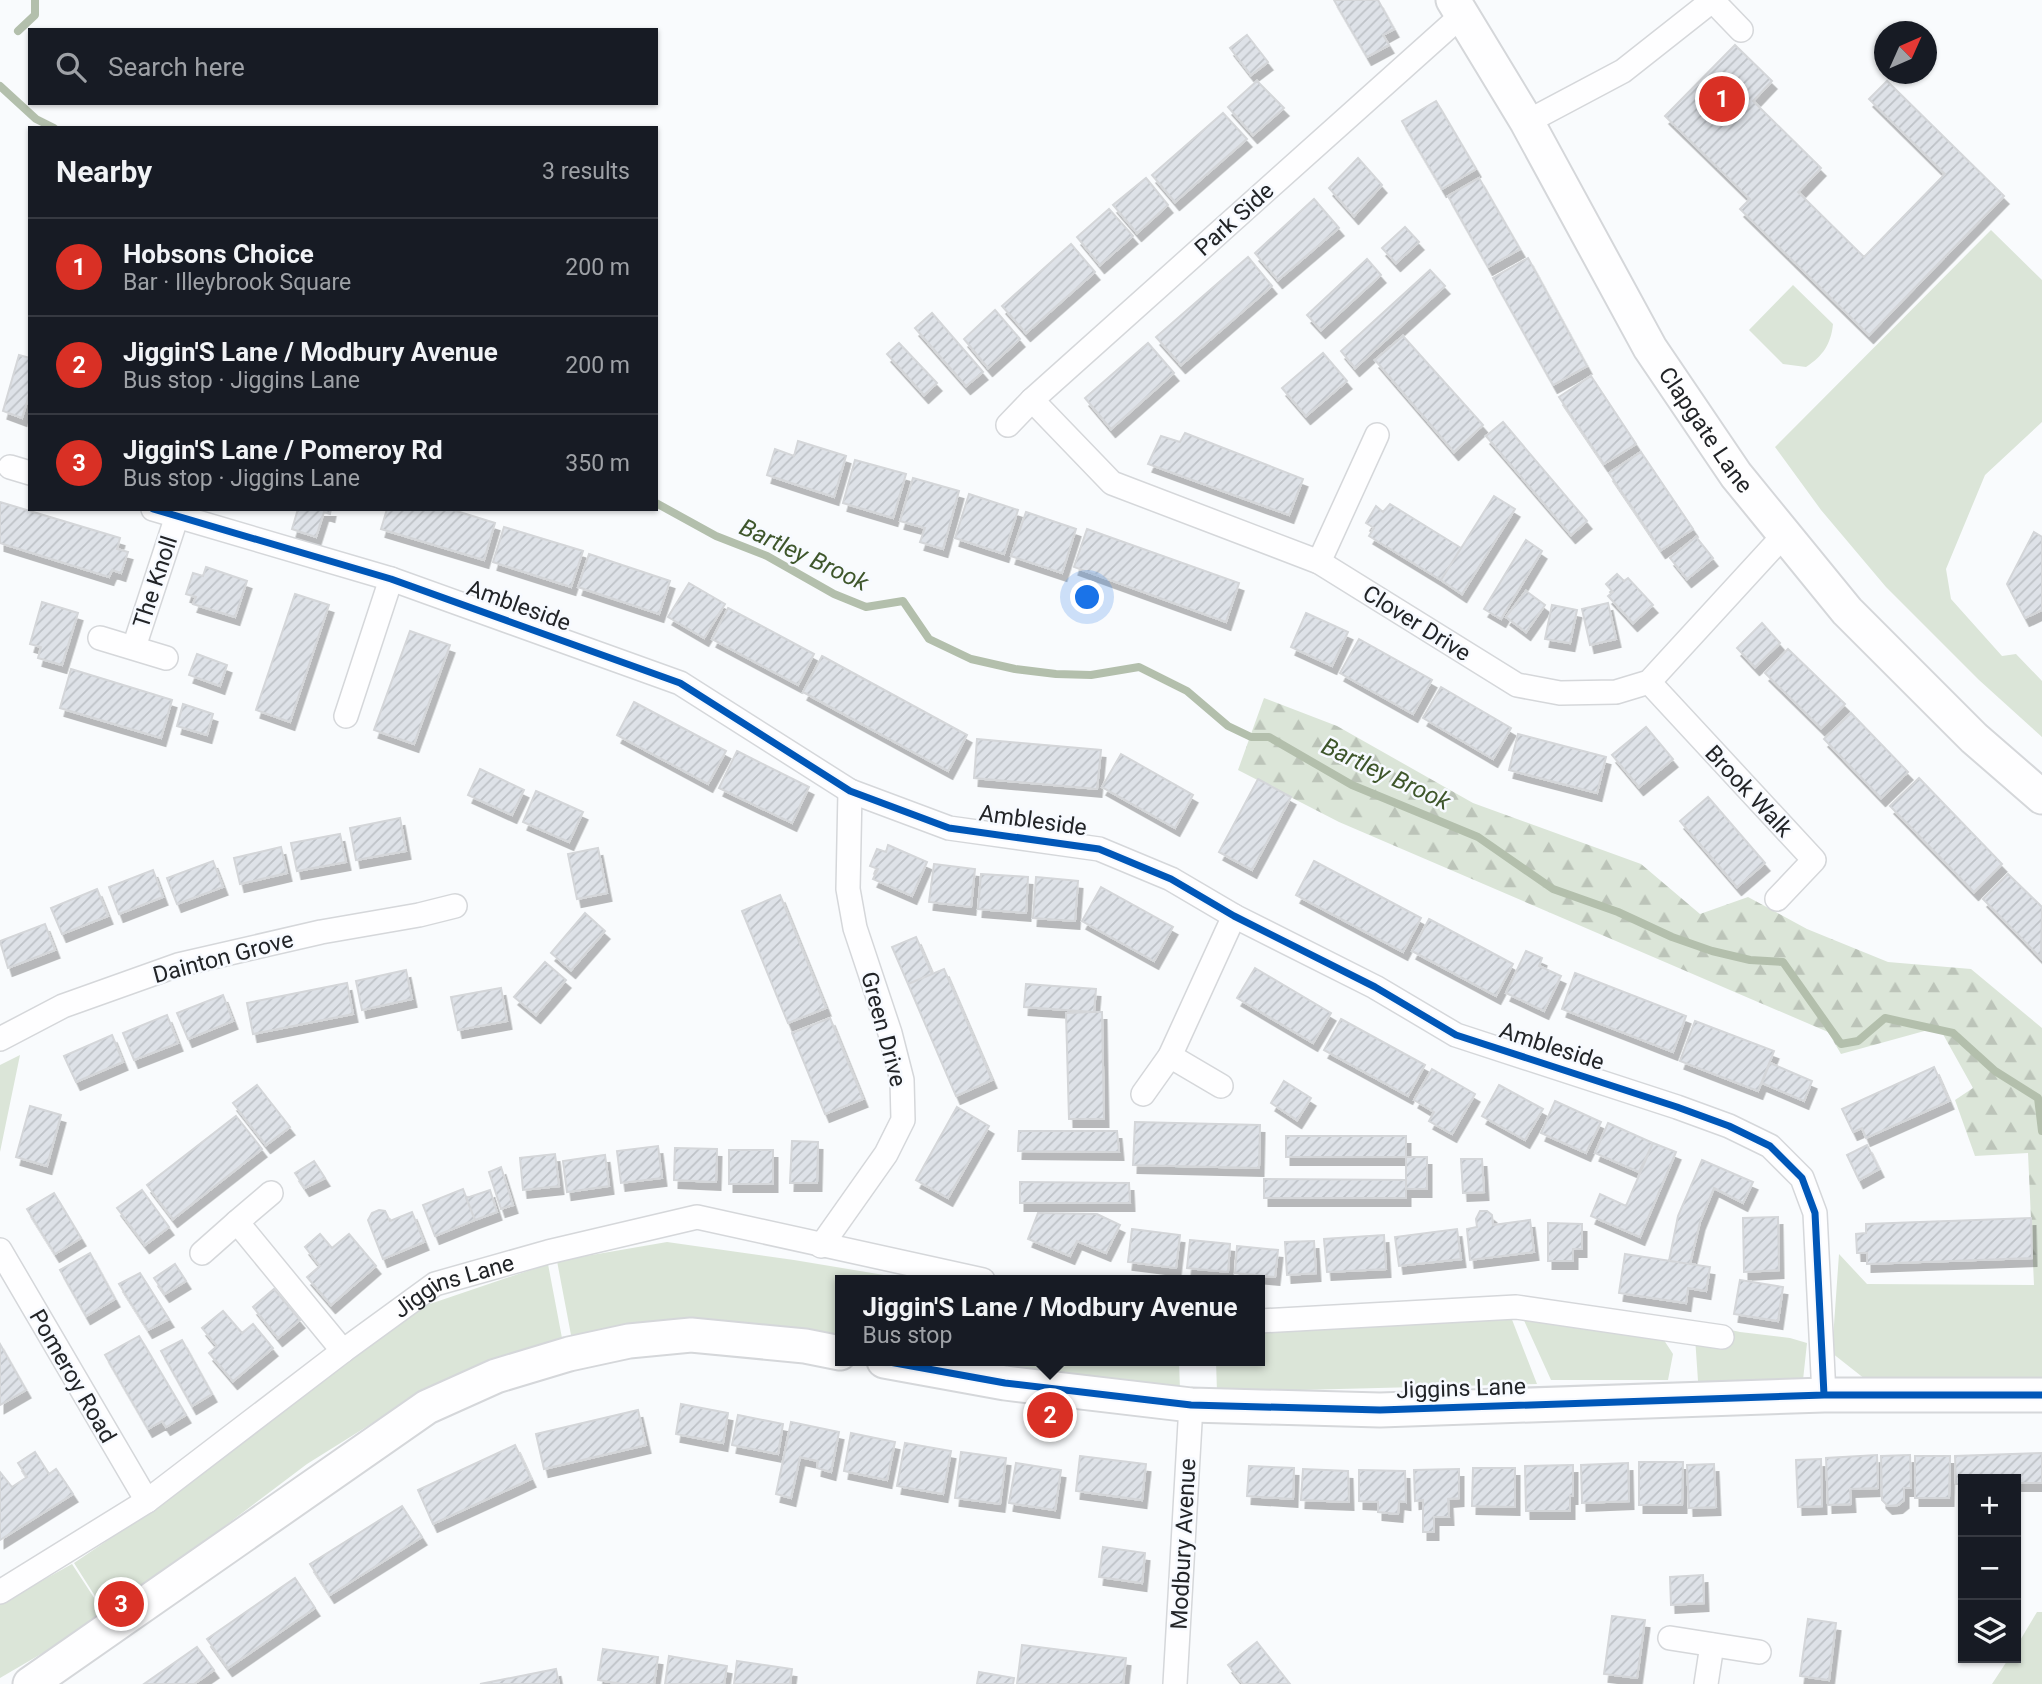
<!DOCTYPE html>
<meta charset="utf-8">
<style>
:root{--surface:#171b24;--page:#242831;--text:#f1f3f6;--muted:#9ea1a6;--line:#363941;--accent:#d93025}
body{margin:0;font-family:Roboto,sans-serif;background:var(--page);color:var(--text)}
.controls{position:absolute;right:21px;bottom:21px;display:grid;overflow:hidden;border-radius:0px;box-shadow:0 2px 5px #0004}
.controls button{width:63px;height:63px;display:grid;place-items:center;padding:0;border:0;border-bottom:2px solid var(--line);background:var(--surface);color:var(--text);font:35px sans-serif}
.compass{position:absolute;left:1874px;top:21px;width:63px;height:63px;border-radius:50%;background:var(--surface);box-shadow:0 2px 5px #0004;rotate:45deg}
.you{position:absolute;left:1088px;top:598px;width:24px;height:24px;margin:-18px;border:5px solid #fff;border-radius:50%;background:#1a73e8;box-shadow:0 0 0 10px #1a73e833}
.badge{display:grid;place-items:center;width:46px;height:46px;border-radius:50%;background:var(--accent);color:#fff;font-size:23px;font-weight:700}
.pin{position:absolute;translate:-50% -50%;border:4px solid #fff;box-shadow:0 2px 7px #0006}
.popup{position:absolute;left:835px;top:1275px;width:430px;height:91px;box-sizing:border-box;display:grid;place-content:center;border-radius:0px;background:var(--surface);filter:drop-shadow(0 2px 5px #0005);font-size:23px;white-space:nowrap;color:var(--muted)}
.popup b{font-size:26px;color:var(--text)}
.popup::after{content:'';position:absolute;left:50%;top:100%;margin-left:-14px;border:14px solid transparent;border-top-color:var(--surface)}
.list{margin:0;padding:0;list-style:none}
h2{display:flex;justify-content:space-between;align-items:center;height:91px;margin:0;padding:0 28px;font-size:30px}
h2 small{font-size:23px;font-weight:400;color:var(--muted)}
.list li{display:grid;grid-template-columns:46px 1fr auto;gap:21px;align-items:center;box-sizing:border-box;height:98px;padding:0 28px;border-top:2px solid var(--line)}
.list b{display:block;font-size:26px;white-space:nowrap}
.list p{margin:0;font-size:23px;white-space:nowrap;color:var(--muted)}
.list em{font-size:23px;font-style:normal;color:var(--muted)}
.icon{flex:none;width:38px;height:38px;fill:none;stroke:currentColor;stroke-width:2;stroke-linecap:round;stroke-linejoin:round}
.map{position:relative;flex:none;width:2042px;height:1684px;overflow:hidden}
.search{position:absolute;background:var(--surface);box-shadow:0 2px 5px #0004;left:28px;top:28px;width:630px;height:77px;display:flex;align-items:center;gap:18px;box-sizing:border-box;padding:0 24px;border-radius:0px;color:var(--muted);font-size:26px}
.panel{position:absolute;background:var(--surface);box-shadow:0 2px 5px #0004;left:28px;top:126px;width:630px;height:385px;border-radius:0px}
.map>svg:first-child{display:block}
</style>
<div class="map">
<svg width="2042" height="1684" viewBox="0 0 2042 1684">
<defs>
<pattern id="forest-firs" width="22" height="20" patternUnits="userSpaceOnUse" patternTransform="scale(1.75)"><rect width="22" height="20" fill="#dbe5d8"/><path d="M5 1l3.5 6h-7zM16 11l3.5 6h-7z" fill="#bcc4b9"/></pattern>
<pattern id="building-hatch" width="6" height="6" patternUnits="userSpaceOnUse" patternTransform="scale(1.75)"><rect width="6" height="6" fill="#dee2e8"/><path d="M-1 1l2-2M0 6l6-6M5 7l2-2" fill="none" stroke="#bec2c7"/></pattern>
<filter id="shadow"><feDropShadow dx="4.5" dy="8" stdDeviation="0" flood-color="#0004"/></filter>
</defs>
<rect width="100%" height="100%" fill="#f9fbfd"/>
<path fill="#dbe5d8" d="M1991 230 2042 280V422L1985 475 1946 569 1951 599 2002 656 2016 654 2042 681V737L1979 680 1886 587 1821 510 1775 447Z
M1793 285 1833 324C1831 344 1823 356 1806 367L1783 364 1749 330Z
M20 1055 0 1152V1065Z
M667 1242 794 1260 914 1280H840V1338L773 1326 692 1323 571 1335 557 1261Z
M1839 1254 1867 1284 2042 1285V1381L1870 1383 1832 1353Z
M548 1264 562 1338 430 1387 307 1464 107 1615 74 1563 148 1513 421 1307Z
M1522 1316 1660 1334 1673 1354 1668 1380H1551Z
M1511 1317 1537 1384 1217 1392 1216 1361H1260V1324Z
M1694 1322 1740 1332 1790 1338 1807 1343 1803 1380 1749 1385 1698 1381Z
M965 1361H1179L1180 1390Z
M72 1564 106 1616 0 1678V1604Z
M2037 1612H2042V1684H1992L2009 1658H2016V1647Z"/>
<path fill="url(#forest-firs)" d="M1264 698 1337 726 1473 803 1641 864 1700 914 1748 897 1807 929 1888 962 1971 969 2042 1028V1285H2034L2028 1153 1975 1156 1955 1100 1973 1088 1939 1027 1841 1054 1828 1032 1339 822 1238 770Z"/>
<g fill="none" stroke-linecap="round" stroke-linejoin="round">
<path stroke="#b3bfac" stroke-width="8" d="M18 31 35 15V0
M0 86 36 119 54 128
M656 503 716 536 767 556 834 594 866 607 903 601 929 639 971 659 1015 669 1056 674 1091 675 1139 667 1187 691 1228 726 1251 737H1269L1352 785 1478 837 1553 889 1618 912 1672 937 1712 951 1750 960 1783 962 1841 1044 1858 1041 1885 1018 1953 1033 1995 1071 2038 1098 2042 1131"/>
</g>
<path fill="url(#building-hatch)" stroke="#d4d6d9" stroke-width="2" filter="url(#shadow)" d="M1334 0H1378L1394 29 1383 35 1389 45 1367 57Z
M1247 35 1268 62 1251 75 1230 48Z
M1735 45 1772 81 1753 101 1821 168 1798 192 1864 257 1945 174 1869 99 1887 81 2004 196 1869 335 1740 209 1750 199 1665 116Z
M1257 81 1284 108 1253 135 1228 107Z
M1436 101 1476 169 1442 189 1402 121Z
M1223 113 1247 139 1175 202 1152 175Z
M1358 158 1382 185 1354 216 1329 188Z
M1146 178 1168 205 1137 233 1113 205Z
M1479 178 1520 249 1488 267 1448 196Z
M1314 199 1339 228 1278 280 1255 253Z
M1109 209 1133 236 1100 265 1077 237Z
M1405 227 1419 242 1396 263 1382 248Z
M1071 244 1095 272 1026 333 1002 306Z
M1248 257 1272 286 1181 365 1156 337Z
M1528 258 1587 366 1553 385 1493 278Z
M1367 259 1381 275 1321 330 1307 315Z
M1430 270 1445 286 1355 368 1341 351Z
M995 310 1020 339 988 368 964 339Z
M932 313 983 372 966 386 915 328Z
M1403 336 1483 425 1454 452 1375 360Z
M899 343 937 383 924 395 887 354Z
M1148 343 1174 373 1111 429 1085 398Z
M1323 353 1347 381 1306 416 1282 388Z
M19 355 30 358V392L22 418 3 411Z
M1591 376 1636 444 1604 464 1559 397Z
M1503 422 1587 521 1571 535 1486 436Z
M1185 433 1303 479 1289 515 1148 464 1161 436 1180 442Z
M798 441 846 456 834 497 767 475 775 449 794 456Z
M1641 452 1693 529 1661 550 1609 473Z
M855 460 906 474 893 518 843 503Z
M913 478 959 491 943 549 920 542 925 528 900 521Z
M969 494 1018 510 1004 554 955 538Z
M1494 496 1515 509 1462 594 1441 580Z
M0 502 120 538 117 549 128 552 121 573 112 570 109 577 0 543Z
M1390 504 1461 548 1441 580 1369 536 1374 528 1366 523 1376 506 1383 512Z
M298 509H331L330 514 324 512 316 537 292 529Z
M387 509H450L495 523 484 560 381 529Z
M1026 512 1076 529 1062 573 1011 556Z
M504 527 583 551 571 587 493 562Z
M1087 529 1239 583 1226 622 1074 567Z
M2034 532 2042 537V610L2025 618 2007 584Z
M1696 537 1713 558 1687 579 1670 558Z
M1526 540 1542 551 1501 619 1484 609Z
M589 554 670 581 659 614 578 587Z
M206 567 247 581 235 617 193 604 196 597 186 594 193 573 203 576Z
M1617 574 1624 581 1628 578 1653 605 1633 623 1608 596 1613 592 1606 584Z
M689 583 725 604 704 638 668 617Z
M1526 591 1545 605 1526 632 1506 617Z
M295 594 329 605 290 722 256 710Z
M42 602 78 613 62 665 38 658 41 647 30 644Z
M1608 603 1616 639 1590 645 1582 609Z
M1552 605 1577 610 1570 643 1545 639Z
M728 608 814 654 798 685 712 639Z
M1306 613 1348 632 1332 666 1291 647Z
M1762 623 1780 643 1755 667 1737 648Z
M410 631 450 645 414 744 374 730Z
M1359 639 1432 680 1413 714 1340 673Z
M1788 649 1845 704 1821 728 1765 673Z
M197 654 227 665 220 686 189 675Z
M822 656 967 735 948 771 803 692Z
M71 669 172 700 161 738 60 708Z
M1441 687 1511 728 1493 759 1423 718Z
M634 702 726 751 708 784 617 735Z
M183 704 213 714 207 735 177 726Z
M1851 713 1908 772 1881 798 1824 739Z
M1646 727 1673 759 1639 787 1612 755Z
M1518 734 1606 757 1597 793 1509 770Z
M977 739 1101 750 1097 789 974 778Z
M737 751 809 787 792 823 719 788Z
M1121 754 1193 795 1175 828 1102 787Z
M480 769 524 790 512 815 468 795Z
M1919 778 2002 864 1974 892 1890 806Z
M1258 779 1291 797 1252 870 1219 852Z
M536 791 583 812 569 842 523 822Z
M1708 797 1765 863 1737 887 1680 821Z
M400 818 406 851 356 860 350 828Z
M340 834 346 862 297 871 291 843Z
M888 845 927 862 912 896 873 879 878 869 870 866 877 849 886 852Z
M281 847 287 873 240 884 234 858Z
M598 848 607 893 577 899 568 854Z
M213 861 223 887 177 904 167 878Z
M1314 861 1421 918 1403 952 1296 895Z
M934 864 975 869 971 907 929 902Z
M153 870 163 897 119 914 109 887Z
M981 874 1028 877 1026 913 978 909Z
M2008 874 2042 907 2041 958 1983 899Z
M1036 877 1078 881 1075 921 1033 918Z
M1101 887 1173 927 1154 961 1082 921Z
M97 889 108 916 62 934 51 908Z
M780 895 826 1008 788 1023 742 911Z
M585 913 605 931 571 970 551 953Z
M1429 919 1513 964 1496 996 1412 951Z
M45 924 55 950 8 968 0 941Z
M916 937 932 974 908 984 892 947Z
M1526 951 1542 958 1539 966 1561 976 1544 1011 1506 993Z
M545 962 566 980 536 1015 514 997Z
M1255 968 1331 1013 1313 1043 1237 998Z
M944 969 992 1080 956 1096 908 984Z
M406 970 412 999 362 1010 356 981Z
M1575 973 1686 1016 1673 1052 1562 1009Z
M347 983 353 1014 253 1034 247 1003Z
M1026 984 1096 989 1094 1012 1024 1007Z
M501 988 507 1021 458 1030 451 997Z
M223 995 233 1021 188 1039 177 1013Z
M1094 1012H1102L1104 1119H1069L1066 1013Z
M167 1015 178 1043 134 1060 123 1033Z
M830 1018 863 1099 825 1114 792 1033Z
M1341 1019 1425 1065 1408 1096 1324 1050Z
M1695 1021 1774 1051 1758 1091 1680 1061Z
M112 1035 123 1062 76 1082 64 1056Z
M1770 1063 1812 1081 1804 1101 1762 1083Z
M1934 1067 1949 1101 1866 1138 1862 1128 1853 1132 1842 1109Z
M1432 1069 1475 1094 1452 1134 1429 1121 1434 1112 1414 1100Z
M1284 1081 1311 1098 1297 1120 1271 1103Z
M257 1085 290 1127 266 1145 233 1103Z
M1499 1085 1543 1109 1525 1140 1482 1116Z
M1555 1101 1601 1122 1586 1153 1541 1133Z
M30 1106 61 1115 47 1166 16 1157Z
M957 1107 989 1126 948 1198 916 1180Z
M236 1116 262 1149 173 1219 147 1185Z
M1135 1122 1260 1125 1259 1168 1133 1165Z
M1608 1123 1653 1143 1639 1172 1595 1153Z
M1019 1131H1117L1119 1152 1018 1151Z
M1286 1136H1406V1157H1286Z
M792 1141 818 1142 817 1183H790Z
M1653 1143 1676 1152 1640 1237 1591 1216 1600 1194 1626 1206Z
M1867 1145 1879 1169 1859 1180 1847 1155Z
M658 1146 662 1178 621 1183 617 1151Z
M675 1148 717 1149 716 1182 674 1180Z
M729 1150H773V1184H729Z
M555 1154 559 1186 523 1190 520 1158Z
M605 1155 609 1186 567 1192 563 1161Z
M1406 1157H1427V1189H1406Z
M1461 1159H1482L1484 1192 1463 1193Z
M1702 1160 1753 1182 1743 1203 1714 1188 1700 1222 1690 1264 1669 1261 1678 1216Z
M314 1161 325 1178 305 1188 295 1173Z
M501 1167 513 1205 501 1209 489 1172Z
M1264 1179 1406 1180V1198H1264Z
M1020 1182 1129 1183 1130 1203H1020Z
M463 1189 475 1220 435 1236 423 1205Z
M142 1190 169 1227 145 1245 117 1208Z
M490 1190 497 1212 475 1220 466 1198Z
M54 1193 81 1238 55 1254 27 1209Z
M379 1210 385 1211 390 1221 412 1212 424 1242 383 1259 368 1220 372 1213Z
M1480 1211H1487L1492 1215 1493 1225 1530 1220 1534 1252 1470 1260 1467 1229 1477 1227 1476 1219Z
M1038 1213 1097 1214 1120 1225 1106 1253 1077 1241 1070 1256 1028 1239Z
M1778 1217 1779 1270 1744 1272 1743 1218Z
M2031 1218 2032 1258 1867 1264V1253H1857L1856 1234 1866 1233V1224Z
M1548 1223 1582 1224V1249H1573V1261H1548Z
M1132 1229 1180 1235 1176 1268 1128 1262Z
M1457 1229 1461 1259 1399 1266 1395 1237Z
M320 1234 332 1248 349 1234 376 1266 331 1305 307 1277 320 1266 305 1247Z
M1384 1235 1386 1269 1327 1272 1324 1239Z
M1190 1240 1230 1244 1228 1272 1187 1268Z
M1314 1241 1316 1273 1287 1275 1285 1242Z
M1237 1246 1278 1250 1275 1277 1235 1273Z
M90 1253 115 1299 86 1316 60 1270Z
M1625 1254 1710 1267 1706 1291 1688 1288 1686 1303 1619 1293Z
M175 1264 186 1281 165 1294 154 1278Z
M140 1273 169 1319 148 1330 119 1284Z
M1740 1280 1783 1287 1778 1321 1734 1314Z
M274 1289 300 1320 278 1338 253 1307Z
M223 1311 242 1333 253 1324 273 1348 233 1381 209 1353 217 1346 202 1328Z
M139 1336 186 1415 166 1427 162 1421 148 1429 105 1355Z
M182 1340 212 1394 192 1406 161 1351Z
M0 1344 26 1390 0 1405Z
M681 1404 728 1413 723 1443 676 1434Z
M638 1410 646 1445 544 1469 536 1434Z
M738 1415 783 1424 778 1454 732 1445Z
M791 1422 839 1432 831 1472 817 1468 818 1461 800 1457 791 1498 776 1494Z
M851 1433 895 1442 887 1480 844 1471Z
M905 1443 951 1451 943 1494 897 1486Z
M515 1445 531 1479 433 1524 418 1490Z
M35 1452 49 1474 56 1469 73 1494 0 1540V1472L12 1487 27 1477 18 1463Z
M961 1452 1006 1458 1000 1504 955 1498Z
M2042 1453V1483H2016V1479H1963V1484H1956L1955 1456Z
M1877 1455 1878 1488 1850 1489 1851 1504 1828 1505 1826 1458Z
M1910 1455 1911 1488H1904V1500L1898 1505 1888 1506 1882 1500 1881 1456Z
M1080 1456 1146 1464 1142 1500 1076 1491Z
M1915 1456H1950L1949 1498H1915Z
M1821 1459 1822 1506 1798 1507 1796 1460Z
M1639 1462H1683L1682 1505H1639Z
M1016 1463 1061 1470 1055 1510 1009 1503Z
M1628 1463 1629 1501 1582 1503 1581 1465Z
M1714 1464 1716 1507 1689 1508 1687 1465Z
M1573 1465V1496H1570V1511H1526L1525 1466Z
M1249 1466 1294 1468 1293 1499 1247 1496Z
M1473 1468H1515V1507L1472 1506Z
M1303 1469 1348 1471 1349 1502 1301 1500Z
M1459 1469V1498L1448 1499 1449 1517H1434V1532H1423V1500L1415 1501 1414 1470Z
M1359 1470 1405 1471 1406 1502 1399 1501 1398 1514 1378 1512V1502L1359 1501Z
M402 1506 422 1537 330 1595 310 1564Z
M1103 1547 1145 1553 1142 1583 1099 1577Z
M1703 1575 1704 1603 1671 1605 1670 1577Z
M295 1578 315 1608 228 1668 207 1639Z
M1612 1616 1645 1620 1637 1678 1604 1674Z
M1808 1619 1836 1623 1829 1680 1800 1676Z
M1257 1642 1290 1684H1243L1228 1665Z
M1022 1645 1126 1658 1123 1684H1017Z
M197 1647 214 1670 194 1684H144Z
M603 1649 658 1657 654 1684H622L598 1680Z
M669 1656 727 1666 724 1684H665Z
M737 1661 792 1669 790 1684H734Z
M556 1669 559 1684H480Z
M979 1672 1014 1678 1013 1684H977Z"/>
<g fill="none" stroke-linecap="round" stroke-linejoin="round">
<defs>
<g id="street">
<path d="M1712 0 1741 30"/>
<path d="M1527 122 1623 71 1713 0"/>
<path d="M1032 400 1112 483 1319 562 1517 685 1560 693 1616 692 1649 682 1784 535"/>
<path d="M1008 425 1032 400 1462 15"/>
<path d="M10 467 30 473"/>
<path d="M153 509 391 579 680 683 850 791 949 828 1099 849 1171 879 1234 916 1375 987 1456 1035 1677 1107 1729 1126 1770 1146 1802 1178 1815 1213 1824 1395"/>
<path d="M1319 562 1377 435"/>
<path d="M100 638 166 658"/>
<path d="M134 647 177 516"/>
<path d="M1649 682 1814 860 1777 899"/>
<path d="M346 716 391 579"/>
<path d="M0 1039 63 1006 178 965 321 932 419 915 455 906"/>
<path d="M1170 1056 1221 1086"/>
<path d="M1143 1094 1170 1056 1234 916"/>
<path d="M271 1193 237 1222 343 1351"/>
<path d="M821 1246 886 1154 903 1120 902 1080 890 1033 855 928 848 889 850 791"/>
<path d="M0 1250 147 1501"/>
<path d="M202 1253 237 1222"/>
<path d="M1260 1321 1516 1307 1722 1337"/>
<path id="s1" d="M0 1592 147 1501 343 1351 435 1284 548 1252 697 1217 983 1280"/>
<path d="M1670 1638 1759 1652"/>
<path d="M1175 1684 1191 1405"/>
<path d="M1706 1684 1712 1645"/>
</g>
<g id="secondary">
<path id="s2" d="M1453 0 1527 122 1650 348 1736 475 1847 611 1974 738 2042 797"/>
<path d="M884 1361 1005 1383 1191 1405 1380 1410 1824 1395H2042"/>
<path d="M30 1684 427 1407 496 1376 569 1354 629 1341 691 1335 805 1346 840 1353"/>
</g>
</defs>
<use href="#street" stroke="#d5d7da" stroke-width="26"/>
<use href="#secondary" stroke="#d5d7da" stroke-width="37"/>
<use href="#street" stroke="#fefeff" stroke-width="23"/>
<use href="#secondary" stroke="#fefeff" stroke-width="33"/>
<defs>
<path id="cycleway" d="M153 509 391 579 680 683 850 791 949 828 1099 849 1171 879 1234 916 1375 987 1456 1035 1677 1107 1729 1126 1770 1146 1802 1178 1815 1213 1824 1395
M884 1361 1005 1383 1191 1405 1380 1410 1824 1395H2042"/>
</defs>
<use href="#cycleway" stroke="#f7faff" stroke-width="11"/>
<use href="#cycleway" stroke="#0057b8" stroke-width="7"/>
</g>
<g text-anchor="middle" stroke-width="5" stroke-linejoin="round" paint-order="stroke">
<g font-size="23" fill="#222427" stroke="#f7faff">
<text transform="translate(1234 219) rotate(-42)" y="8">Park Side</text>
<text dy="8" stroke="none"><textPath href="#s2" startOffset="499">Clapgate Lane</textPath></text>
<text transform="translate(155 582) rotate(-72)" y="8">The Knoll</text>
<text transform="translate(519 605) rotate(20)" y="8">Ambleside</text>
<text transform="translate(1417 623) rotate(32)" y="8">Clover Drive</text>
<text transform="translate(1749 791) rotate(47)" y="8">Brook Walk</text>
<text transform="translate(1033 820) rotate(8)" y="8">Ambleside</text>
<text transform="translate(223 957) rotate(-15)" y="8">Dainton Grove</text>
<text transform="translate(884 1029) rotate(75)" y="8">Green Drive</text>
<text transform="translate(1552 1046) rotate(18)" y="8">Ambleside</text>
<text dy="8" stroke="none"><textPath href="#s1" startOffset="550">Jiggins Lane</textPath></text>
<text transform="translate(73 1376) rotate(60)" y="8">Pomeroy Road</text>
<text transform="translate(1461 1388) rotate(-2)" y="8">Jiggins Lane</text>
<text transform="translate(1183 1544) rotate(-87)" y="8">Modbury Avenue</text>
</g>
<g font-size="24" font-style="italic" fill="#3e562b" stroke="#f7faff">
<text transform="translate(804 555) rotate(25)" y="8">Bartley Brook</text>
<text transform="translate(1386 774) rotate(25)" y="8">Bartley Brook</text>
</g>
</g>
</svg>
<div class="controls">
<button>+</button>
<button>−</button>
<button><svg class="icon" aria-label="layers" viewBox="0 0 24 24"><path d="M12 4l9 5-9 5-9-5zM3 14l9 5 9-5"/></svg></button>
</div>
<svg class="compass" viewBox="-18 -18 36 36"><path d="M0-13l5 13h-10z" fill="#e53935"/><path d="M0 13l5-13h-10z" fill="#9ea1a6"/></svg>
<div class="you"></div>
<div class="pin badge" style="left:1722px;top:99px">1</div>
<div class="pin badge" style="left:1050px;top:1415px">2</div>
<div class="popup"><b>Jiggin'S Lane / Modbury Avenue</b>Bus stop</div>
<div class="pin badge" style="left:121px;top:1604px">3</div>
<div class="search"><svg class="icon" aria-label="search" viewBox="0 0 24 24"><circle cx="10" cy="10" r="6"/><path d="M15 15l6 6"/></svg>Search here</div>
<section class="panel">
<h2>Nearby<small>3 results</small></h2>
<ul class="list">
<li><span class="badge">1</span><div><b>Hobsons Choice</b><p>Bar · Illeybrook Square</p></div><em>200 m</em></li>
<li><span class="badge">2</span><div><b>Jiggin'S Lane / Modbury Avenue</b><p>Bus stop · Jiggins Lane</p></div><em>200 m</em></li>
<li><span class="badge">3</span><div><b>Jiggin'S Lane / Pomeroy Rd</b><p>Bus stop · Jiggins Lane</p></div><em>350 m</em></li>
</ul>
</section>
</div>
